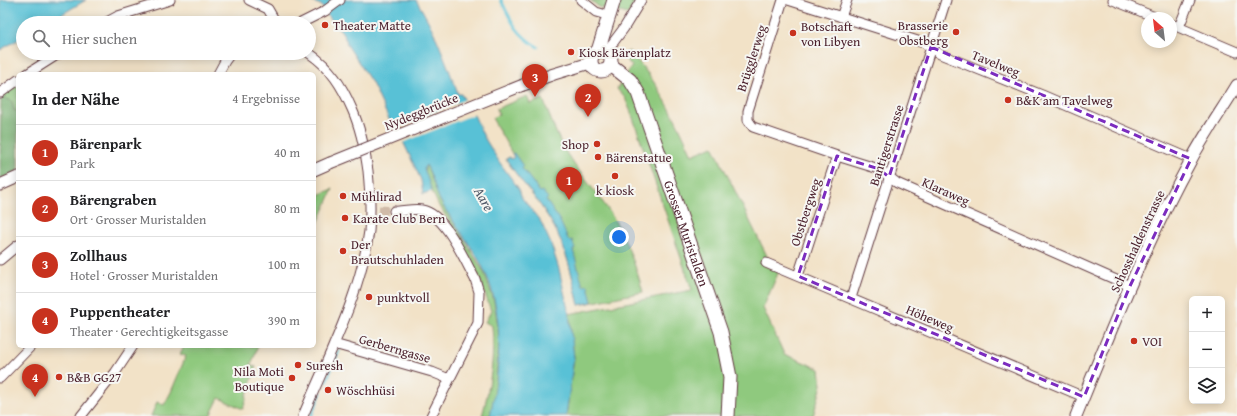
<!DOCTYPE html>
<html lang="de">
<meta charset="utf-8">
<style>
:root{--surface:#fff;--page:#f2f2f2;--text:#202124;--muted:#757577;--line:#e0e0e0;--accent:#c8321e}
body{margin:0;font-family:"Gentium Book Plus",serif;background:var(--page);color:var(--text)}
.controls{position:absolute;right:12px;bottom:12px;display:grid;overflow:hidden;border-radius:6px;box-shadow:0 2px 10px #0003}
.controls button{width:36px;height:36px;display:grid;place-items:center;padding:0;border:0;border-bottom:1px solid var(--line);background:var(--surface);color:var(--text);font:20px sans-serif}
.compass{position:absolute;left:1141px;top:12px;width:36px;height:36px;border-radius:50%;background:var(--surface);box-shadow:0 2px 10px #0003;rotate:332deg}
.you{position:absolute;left:619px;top:237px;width:14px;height:14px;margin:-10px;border:3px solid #fff;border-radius:50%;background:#1a73e8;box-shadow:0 0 0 6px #1a73e833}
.badge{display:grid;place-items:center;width:26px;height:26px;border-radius:50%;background:var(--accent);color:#fff;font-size:13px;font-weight:700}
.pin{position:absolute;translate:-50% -33px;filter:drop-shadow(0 1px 2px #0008)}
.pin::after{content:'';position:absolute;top:21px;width:14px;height:12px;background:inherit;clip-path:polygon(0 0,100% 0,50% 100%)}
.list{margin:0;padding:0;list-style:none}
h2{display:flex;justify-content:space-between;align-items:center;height:52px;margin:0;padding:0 16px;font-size:17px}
h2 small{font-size:13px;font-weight:400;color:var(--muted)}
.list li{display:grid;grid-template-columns:26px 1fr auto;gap:12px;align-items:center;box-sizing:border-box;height:56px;padding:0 16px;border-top:1px solid var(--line)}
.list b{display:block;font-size:15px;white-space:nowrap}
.list p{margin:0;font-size:13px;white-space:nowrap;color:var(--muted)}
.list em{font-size:13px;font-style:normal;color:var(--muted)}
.icon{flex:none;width:22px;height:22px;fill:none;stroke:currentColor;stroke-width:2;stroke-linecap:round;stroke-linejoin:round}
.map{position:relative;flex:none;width:1237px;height:416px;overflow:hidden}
.search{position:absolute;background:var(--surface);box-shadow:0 2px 10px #0003;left:16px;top:16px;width:300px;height:44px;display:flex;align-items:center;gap:10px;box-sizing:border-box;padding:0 14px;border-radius:22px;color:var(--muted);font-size:15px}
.panel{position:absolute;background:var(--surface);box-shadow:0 2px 10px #0003;left:16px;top:72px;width:300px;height:276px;border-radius:6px}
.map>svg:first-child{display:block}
</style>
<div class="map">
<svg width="1237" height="416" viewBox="0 0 1237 416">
<rect width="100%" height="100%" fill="#f6f6f2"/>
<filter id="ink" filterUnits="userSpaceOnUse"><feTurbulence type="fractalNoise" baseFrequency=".025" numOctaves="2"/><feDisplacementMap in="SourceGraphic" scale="8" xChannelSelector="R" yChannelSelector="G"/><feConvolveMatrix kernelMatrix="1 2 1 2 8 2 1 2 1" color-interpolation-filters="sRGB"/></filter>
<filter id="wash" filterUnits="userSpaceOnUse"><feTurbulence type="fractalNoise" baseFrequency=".012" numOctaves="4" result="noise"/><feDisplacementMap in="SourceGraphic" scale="16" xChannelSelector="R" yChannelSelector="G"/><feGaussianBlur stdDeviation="0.9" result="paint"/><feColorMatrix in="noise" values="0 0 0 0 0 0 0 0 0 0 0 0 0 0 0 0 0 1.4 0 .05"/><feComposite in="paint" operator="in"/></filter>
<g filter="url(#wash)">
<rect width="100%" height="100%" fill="#f2e2c7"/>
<path fill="#8fc97e" stroke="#6c7454" d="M590 0H636L628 14 599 7Z
M629 51C657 80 676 118 692 155L713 146 767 256 764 265 779 271 763 308 784 354 820 369 822 385 813 416H566L574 358 569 314 692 290 632 115 625 98 617 89 632 66 622 56Z
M18 86V112C11 108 8 99 1 96L11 89Z
M527 96 530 104 543 99C550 117 557 137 567 154 579 173 595 190 607 208 624 233 635 263 643 292L579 305C572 277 567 248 553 224 539 201 521 181 506 159L510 157 512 159 514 157 492 118 499 115 496 109Z
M425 165 427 166 440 201 484 272 494 301 498 326 499 343 495 393 490 416H482C490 387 495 356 492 326L485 322 491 311 479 276 469 256 441 208H440C435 197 423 177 425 165Z
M333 189 314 232V197Z
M184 346H258L251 365 256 367 250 385H251L246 396 247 397 243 409 219 398 210 416H151L157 402 164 405 171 392 186 356 180 354Z"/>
<path fill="#73ad6d" stroke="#5e664c" d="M1 96 12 101 14 110 18 112V171L0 179Z"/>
<path fill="#59c1d6" stroke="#527080" d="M0 0H86L47 23H23V37L0 50Z
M307 0H416C435 29 446 62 458 94H461L475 117 484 137 500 163 519 189 522 198 541 222 551 244 559 269 569 314 574 357 566 416H490C500 369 505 317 485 272 474 248 454 225 441 202 434 190 433 176 426 165L424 168 432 191 423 194 421 180 400 135 397 136 372 83 346 43 347 42 342 32 328 16 321 5Z
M514 153 523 166 522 168 540 192 542 191 548 198 546 200 560 221 569 241 572 240 575 249 573 250 583 286 588 285 592 302 579 305C572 275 566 245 549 218 537 198 519 180 506 159L510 157 511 159 514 157 512 154Z"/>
<path fill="#f2e2c7" d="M466 99 477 116 475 114 402 143 399 138H395L391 129Z"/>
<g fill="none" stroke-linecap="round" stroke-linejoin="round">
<path stroke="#59c1d6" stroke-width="3" d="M501 0C511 21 517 35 538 47
M326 382 339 351
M311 416 321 393"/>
</g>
</g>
<g filter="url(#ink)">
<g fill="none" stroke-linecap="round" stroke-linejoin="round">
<path stroke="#d0bba8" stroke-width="9" stroke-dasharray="9 4.5" stroke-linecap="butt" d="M379 210 394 211"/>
<defs>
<path id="minor" d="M249 0 268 9 276 23
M581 0 596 12 610 16
M783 0 748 111V120L753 127 837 156 879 169 897 183 1130 286
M788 0 924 43 940 54 1042 95 1191 159
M1113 0 1157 18
M841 17 847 0
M105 23 118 16 170 0
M301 23 325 11 340 0
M1171 24 1237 52
M1179 27 1190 0
M606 52 624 28 641 0
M27 74 60 53
M218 74 225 61 231 53
M0 93 18 80
M394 211C403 212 412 208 422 210 445 214 464 259 475 279L479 292 478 323 431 416
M0 260 18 245
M766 263 1084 397
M798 276 837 156
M851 298 946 0
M334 344 432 372 449 379
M0 378 31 346
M81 416 115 373 133 346
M303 416C327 358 361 294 369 231 371 211 370 191 368 171 365 150 361 129 352 109 342 86 331 68 309 53"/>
<path id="tertiary" d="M523 85 554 74 590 63
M314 170 330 163
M0 185 18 177
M1076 416C1111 330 1146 242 1191 160 1205 134 1222 110 1237 85"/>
<g id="secondary">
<circle cx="601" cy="61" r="10"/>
<path d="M598 51 614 0"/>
<path id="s1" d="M611 65 630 80 638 93 721 332 730 377 728 416"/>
</g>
</defs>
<use href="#minor" stroke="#633c42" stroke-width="11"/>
<use href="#tertiary" stroke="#633c42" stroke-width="13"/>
<use href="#secondary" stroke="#633c42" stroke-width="15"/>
<use href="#minor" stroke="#fff" stroke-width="9"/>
<use href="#tertiary" stroke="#fff" stroke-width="11"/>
<use href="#secondary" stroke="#fff" stroke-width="13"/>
<defs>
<path id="tertiary-bridge" d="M330 163 523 85"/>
</defs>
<use href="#tertiary-bridge" stroke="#633c42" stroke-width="13" stroke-linecap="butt"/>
<use href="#tertiary-bridge" stroke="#fff" stroke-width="11"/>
</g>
</g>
<path fill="none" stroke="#7b2cbf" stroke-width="3" stroke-dasharray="8 5" stroke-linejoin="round" d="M931 47 1191 159 1130 286 1084 397 798 276 837 156 879 169 889 177Z"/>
<g fill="#c8321e" stroke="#f6f6f2" stroke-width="1.5">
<circle cx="325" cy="25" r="4"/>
<circle cx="956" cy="32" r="4"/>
<circle cx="793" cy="33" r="4"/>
<circle cx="571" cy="52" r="4"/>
<circle cx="1008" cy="100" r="4"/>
<circle cx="597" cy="144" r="4"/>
<circle cx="598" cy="157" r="4"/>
<circle cx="615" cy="176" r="4"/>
<circle cx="343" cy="196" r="4"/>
<circle cx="345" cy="218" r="4"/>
<circle cx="343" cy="251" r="4"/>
<circle cx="369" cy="297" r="4"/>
<circle cx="1134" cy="341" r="4"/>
<circle cx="298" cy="365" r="4"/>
<circle cx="59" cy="377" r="4"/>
<circle cx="292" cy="378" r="4"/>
<circle cx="328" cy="390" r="4"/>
</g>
<g text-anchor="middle" stroke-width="4" stroke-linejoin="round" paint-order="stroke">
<g font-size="13" fill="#4a1f2b" stroke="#f6f6f2" text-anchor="start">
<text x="333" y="30">Theater Matte</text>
<text x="948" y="30" text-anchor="end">Brasserie<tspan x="948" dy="15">Obstberg</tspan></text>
<text x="801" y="31">Botschaft<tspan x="801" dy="15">von Libyen</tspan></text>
<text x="579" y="57">Kiosk Bärenplatz</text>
<text x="1016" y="105">B&amp;K am Tavelweg</text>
<text x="589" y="149" text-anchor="end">Shop</text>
<text x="606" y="162">Bärenstatue</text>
<text x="615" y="195" text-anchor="middle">k kiosk</text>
<text x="351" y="201">Mühlirad</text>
<text x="353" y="223">Karate Club Bern</text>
<text x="351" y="249">Der<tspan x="351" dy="15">Brautschuhladen</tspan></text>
<text x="377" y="302">punktvoll</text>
<text x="1142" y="346">VOI</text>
<text x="306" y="370">Suresh</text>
<text x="284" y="376" text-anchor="end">Nila Moti<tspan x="284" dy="15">Boutique</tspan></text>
<text x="67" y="382">B&amp;B GG27</text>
<text x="336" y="395">Wöschhüsi</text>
</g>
<g font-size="13" fill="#4a1f2b" stroke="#f6f6f2">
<text transform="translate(751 58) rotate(-72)" y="5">Brügglerweg</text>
<text transform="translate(996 63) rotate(22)" y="5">Tavelweg</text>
<text transform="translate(421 111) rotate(-22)" y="5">Nydeggbrücke</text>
<text transform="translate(886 145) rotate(-72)" y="5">Bantigerstrasse</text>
<text transform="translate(946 191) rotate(24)" y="5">Klaraweg</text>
<text transform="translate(805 212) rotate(-72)" y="5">Obstbergweg</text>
<text dy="5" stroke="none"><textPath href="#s1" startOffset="188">Grosser Muristalden</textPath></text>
<text transform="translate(1137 241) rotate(-65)" y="5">Schosshaldenstrasse</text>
<text transform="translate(930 318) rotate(23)" y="5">Höheweg</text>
<text transform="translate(395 348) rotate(16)" y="5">Gerberngasse</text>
</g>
<g font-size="14" font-style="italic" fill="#4f5867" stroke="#f6f6f2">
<text transform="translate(484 199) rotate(60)" y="5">Aare</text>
</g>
</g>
</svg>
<div class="controls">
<button>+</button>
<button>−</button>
<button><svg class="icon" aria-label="layers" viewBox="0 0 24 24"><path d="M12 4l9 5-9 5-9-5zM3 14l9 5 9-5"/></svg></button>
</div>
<svg class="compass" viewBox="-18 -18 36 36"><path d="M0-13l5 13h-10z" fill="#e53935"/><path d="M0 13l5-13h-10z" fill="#757577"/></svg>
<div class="you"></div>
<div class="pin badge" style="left:569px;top:200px">1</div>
<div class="pin badge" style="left:588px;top:117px">2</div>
<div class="pin badge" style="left:535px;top:97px">3</div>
<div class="pin badge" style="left:35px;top:397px">4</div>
<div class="search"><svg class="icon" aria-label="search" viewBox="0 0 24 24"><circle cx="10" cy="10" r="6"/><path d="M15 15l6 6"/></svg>Hier suchen</div>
<section class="panel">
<h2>In der Nähe<small>4 Ergebnisse</small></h2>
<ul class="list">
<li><span class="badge">1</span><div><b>Bärenpark</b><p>Park</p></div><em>40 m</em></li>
<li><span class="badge">2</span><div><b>Bärengraben</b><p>Ort · Grosser Muristalden</p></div><em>80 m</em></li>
<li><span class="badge">3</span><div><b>Zollhaus</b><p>Hotel · Grosser Muristalden</p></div><em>100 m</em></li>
<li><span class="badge">4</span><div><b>Puppentheater</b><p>Theater · Gerechtigkeitsgasse</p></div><em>390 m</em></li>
</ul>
</section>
</div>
